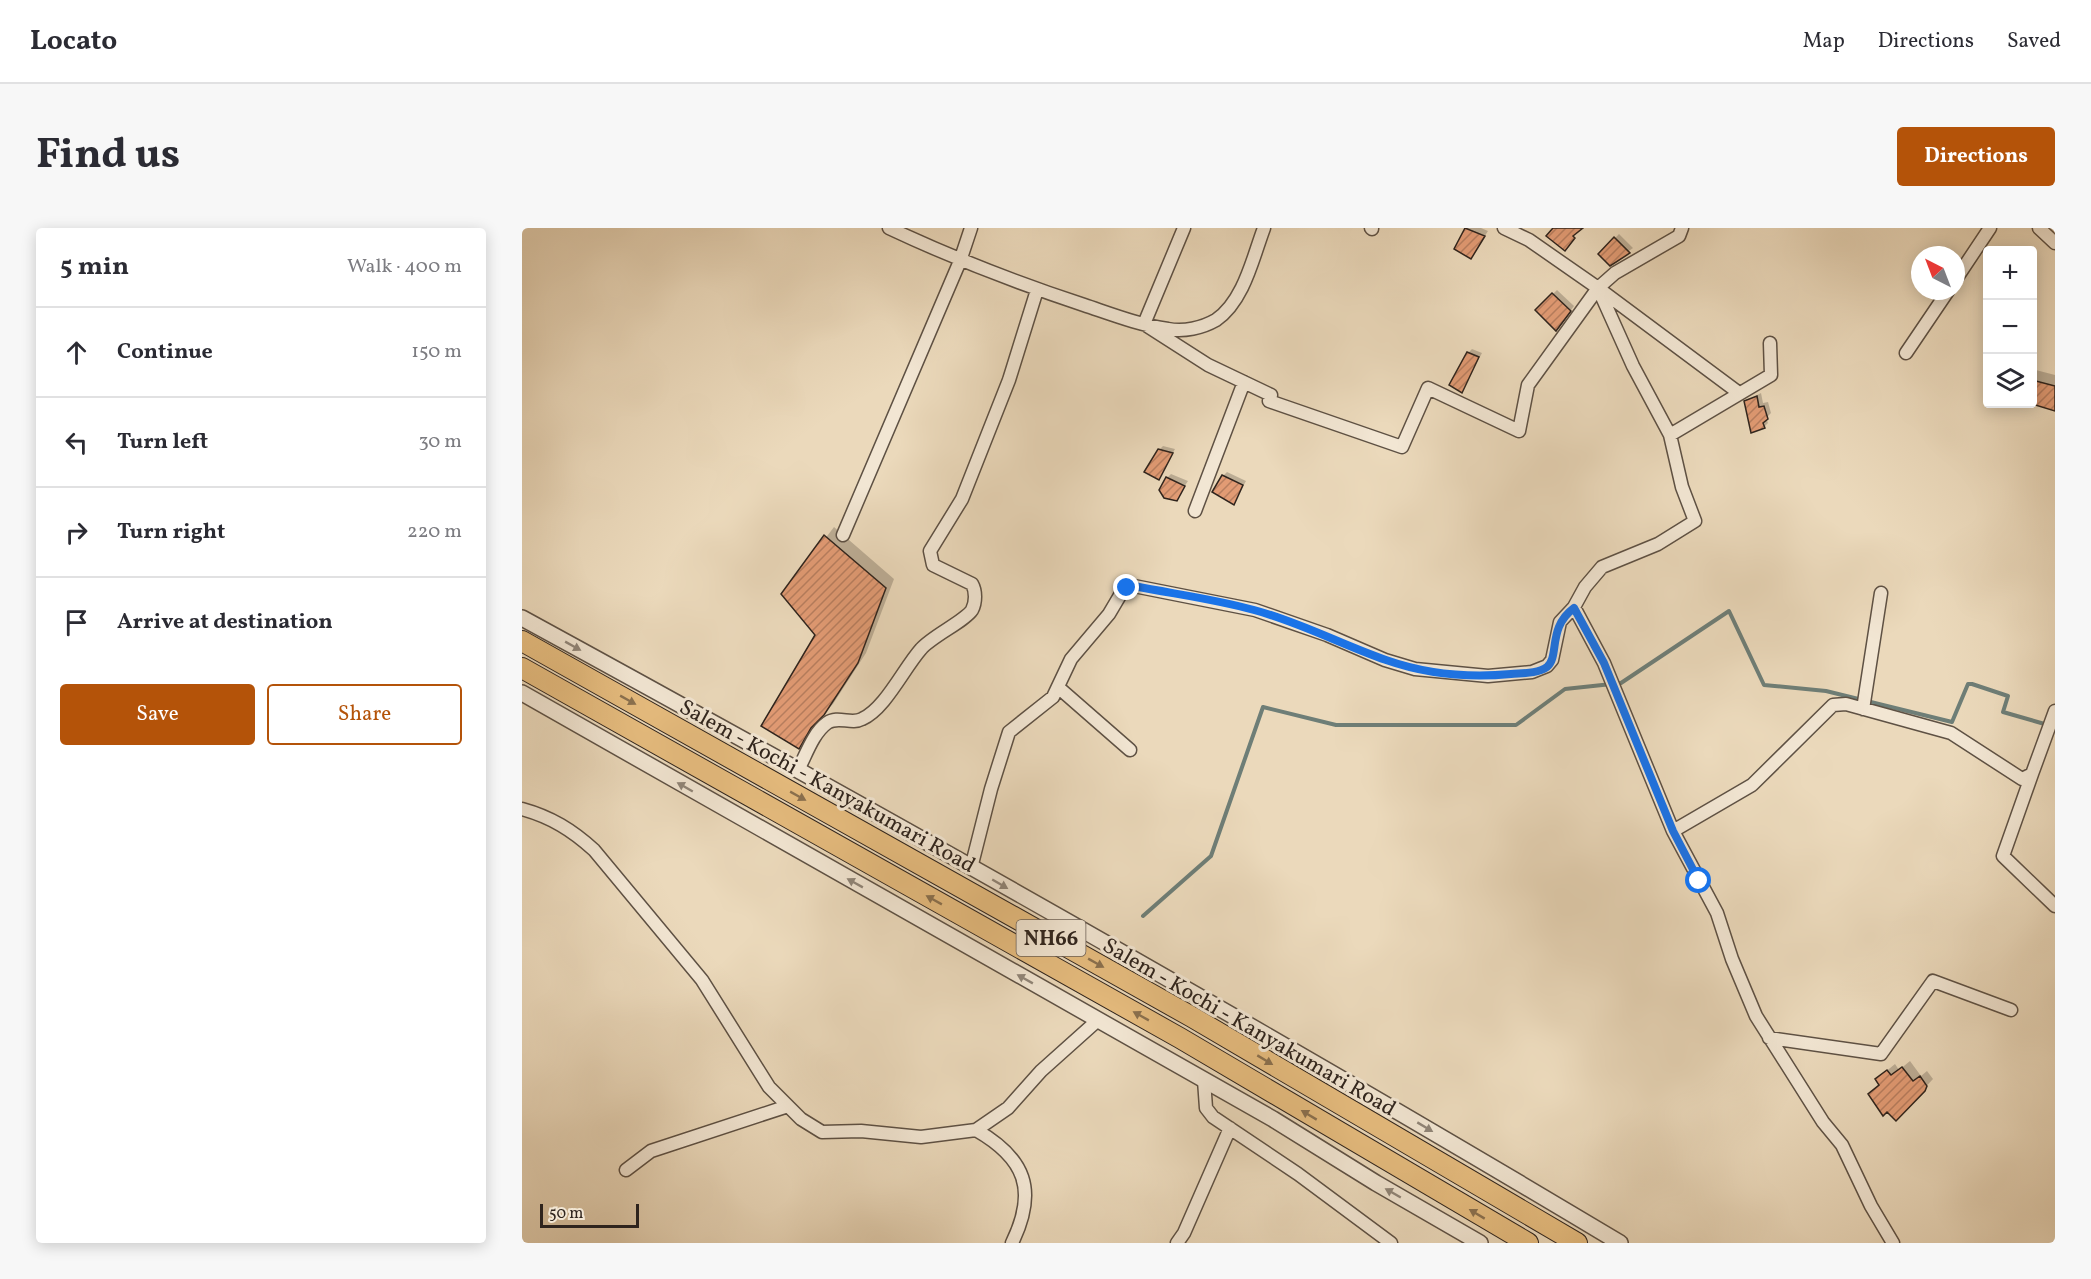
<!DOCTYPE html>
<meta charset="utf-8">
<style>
:root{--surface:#fff;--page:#f7f7f7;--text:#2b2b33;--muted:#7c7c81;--line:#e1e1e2;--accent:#b45309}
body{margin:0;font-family:Vollkorn,serif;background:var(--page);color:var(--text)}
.controls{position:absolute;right:18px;top:18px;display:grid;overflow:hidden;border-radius:6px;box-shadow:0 3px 15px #0003}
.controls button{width:54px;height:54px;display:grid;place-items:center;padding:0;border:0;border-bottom:2px solid var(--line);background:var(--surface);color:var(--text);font:30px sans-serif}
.compass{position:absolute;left:1389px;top:18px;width:54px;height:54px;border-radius:50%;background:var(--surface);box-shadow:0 3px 15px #0003;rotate:318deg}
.scale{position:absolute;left:18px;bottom:15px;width:99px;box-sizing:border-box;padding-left:6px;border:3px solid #2f241d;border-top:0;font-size:16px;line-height:21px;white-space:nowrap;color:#2f241d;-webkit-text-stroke:4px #f2e6d3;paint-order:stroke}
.stop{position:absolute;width:18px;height:18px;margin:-14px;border:4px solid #1a73e8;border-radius:50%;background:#fff}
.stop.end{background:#1a73e8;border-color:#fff;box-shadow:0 2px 6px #0008}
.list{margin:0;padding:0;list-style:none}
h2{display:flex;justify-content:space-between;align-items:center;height:78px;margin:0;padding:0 24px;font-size:26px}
h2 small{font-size:20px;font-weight:400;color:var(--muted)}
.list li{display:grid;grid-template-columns:39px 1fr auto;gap:18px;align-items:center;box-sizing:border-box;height:90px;padding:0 24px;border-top:2px solid var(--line)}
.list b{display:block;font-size:22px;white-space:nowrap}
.list em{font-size:20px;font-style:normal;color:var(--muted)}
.actions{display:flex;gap:12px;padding:18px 24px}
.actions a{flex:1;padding:14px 0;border:2px solid var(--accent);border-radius:6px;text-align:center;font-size:21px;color:var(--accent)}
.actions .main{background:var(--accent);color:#fff}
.icon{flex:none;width:33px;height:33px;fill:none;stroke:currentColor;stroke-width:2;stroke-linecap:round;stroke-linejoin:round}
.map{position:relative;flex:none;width:1533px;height:1015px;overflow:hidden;border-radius:6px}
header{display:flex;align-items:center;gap:36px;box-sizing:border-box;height:84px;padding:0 30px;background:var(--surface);border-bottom:2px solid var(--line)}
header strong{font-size:28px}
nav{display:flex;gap:33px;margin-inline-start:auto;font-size:21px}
.intro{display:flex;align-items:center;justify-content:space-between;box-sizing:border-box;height:144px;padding:0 36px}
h1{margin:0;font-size:42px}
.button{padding:15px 27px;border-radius:6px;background:var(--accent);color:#fff;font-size:21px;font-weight:700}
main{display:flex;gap:36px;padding:0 36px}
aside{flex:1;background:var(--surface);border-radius:6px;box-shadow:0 3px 15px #0003}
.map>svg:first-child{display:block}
</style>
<header>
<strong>Locato</strong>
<nav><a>Map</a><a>Directions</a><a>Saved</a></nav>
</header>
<div class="intro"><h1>Find us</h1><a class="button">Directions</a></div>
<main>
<aside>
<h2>5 min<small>Walk · 400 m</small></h2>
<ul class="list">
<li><svg class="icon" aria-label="ahead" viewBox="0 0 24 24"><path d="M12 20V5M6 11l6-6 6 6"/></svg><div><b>Continue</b></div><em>150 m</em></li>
<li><svg class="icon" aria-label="left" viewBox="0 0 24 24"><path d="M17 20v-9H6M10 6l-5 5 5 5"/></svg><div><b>Turn left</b></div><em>30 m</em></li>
<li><svg class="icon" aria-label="right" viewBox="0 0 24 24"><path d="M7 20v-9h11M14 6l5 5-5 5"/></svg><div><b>Turn right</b></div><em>220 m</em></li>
<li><svg class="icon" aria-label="arrive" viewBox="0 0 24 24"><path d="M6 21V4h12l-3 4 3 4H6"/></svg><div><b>Arrive at destination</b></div></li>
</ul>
<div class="actions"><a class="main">Save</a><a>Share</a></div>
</aside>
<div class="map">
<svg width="1533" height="1015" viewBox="0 0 1533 1015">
<defs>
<pattern id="building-hatch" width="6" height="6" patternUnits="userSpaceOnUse" patternTransform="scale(1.5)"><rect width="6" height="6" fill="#e29b74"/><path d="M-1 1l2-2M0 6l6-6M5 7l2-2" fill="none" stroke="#b87e5f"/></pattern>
</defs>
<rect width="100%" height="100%" fill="#ebd9bb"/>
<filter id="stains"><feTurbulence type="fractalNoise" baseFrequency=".00333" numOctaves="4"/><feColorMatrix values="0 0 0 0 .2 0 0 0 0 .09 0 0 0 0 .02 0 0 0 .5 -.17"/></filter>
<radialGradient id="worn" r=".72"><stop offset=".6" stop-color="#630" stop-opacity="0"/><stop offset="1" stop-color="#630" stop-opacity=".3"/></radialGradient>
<path fill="#0003" d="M945 0H959L966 3 949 30 934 21Z
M1097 6 1111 20 1089 36 1078 26Z
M1035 62 1052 78 1038 97 1015 82Z
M950 121 960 125 940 163 946 125Z
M1510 141 1533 147V182L1510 174Z
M1239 165 1241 175 1246 174 1249 185 1244 190 1246 195 1242 199 1224 173Z
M641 218 653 221 637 250V222Z
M705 244 724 253 712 275 701 248Z
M649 246 666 253 654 271 645 250Z
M312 299 372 351 344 425 311 476 297 490 285 511 277 519 295 406 261 366Z
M1388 833 1399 848 1405 843 1411 851 1374 891 1348 866 1359 856 1362 845 1373 836 1377 842Z"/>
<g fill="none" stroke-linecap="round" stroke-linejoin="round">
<path stroke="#6e7e77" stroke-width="4" d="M621 688 689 628 741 479 814 497H994L1043 461 1099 455 1207 383 1242 457 1304 463 1430 494 1446 456H1450L1486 468 1481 484 1526 497"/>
</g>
<path fill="url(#building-hatch)" stroke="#2f241d" stroke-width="1.5" d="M943 0 963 8 949 31 932 21Z
M1031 0H1061L1051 8 1053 10 1043 23 1024 8Z
M1092 9 1108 25 1088 38 1076 26Z
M1030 65 1049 83 1034 103 1013 82Z
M945 124 957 129 940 165 927 157Z
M1510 152 1533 158V183L1510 176Z
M1235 168 1237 179 1242 178 1246 191 1241 195 1243 200 1229 205 1222 173Z
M636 221 651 225 637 252 622 244Z
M700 247 721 257 712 277 690 264Z
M644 249 663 258 655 273 642 270 637 262Z
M302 307 364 360 336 435 302 487 289 500 277 521 239 498 293 407 259 366Z
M1380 839 1391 853 1398 848 1405 858 1403 863 1374 893 1365 884 1361 888 1346 866 1357 857 1353 851 1365 842 1369 847Z"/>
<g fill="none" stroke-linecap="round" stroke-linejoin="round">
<defs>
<path id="minor" d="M367 0C431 30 495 55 562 77 589 86 617 97 646 101 662 104 680 100 694 92 722 73 731 29 742 0
M662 0 622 96 686 137 749 167 747 173 880 219 906 160 997 203 1006 157 1076 60
M849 0 850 1
M982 0 1007 12 1076 60 1217 165
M1517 0 1533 15
M1434 51 1468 0
M1384 125 1426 63
M1148 207 1249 147 1248 115
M673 283 722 154
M321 307 438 33 449 0
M1052 379 1082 435 1151 603 1195 685 1210 731 1234 788 1301 894 1320 917 1349 978 1371 1015
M537 460 608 522
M1341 481 1359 365
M276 542C284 527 291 505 305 495 316 487 329 497 340 491 363 481 382 440 399 421 410 408 443 393 450 382 454 374 454 363 450 356L411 337 408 323 440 271 487 152 515 62
M1510 546 1481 628 1533 678
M0 581C29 589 50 602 72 622L180 752 247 859 279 891 300 904 339 903 399 909 454 902 486 880 519 843 576 792
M1151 603 1230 557 1311 477 1324 476 1429 505 1500 551 1510 546 1533 483
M449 640 469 561 487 504 531 469 549 431 587 386 600 364 612 358 733 382 805 407 863 432 893 441 966 448 1010 444 1025 438 1030 432 1038 394 1052 379 1063 359 1080 339 1136 316 1173 293 1160 259 1148 207 1111 138 1076 60 1093 45 1157 8 1160 0
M1247 810 1359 826 1411 753 1489 782
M682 852 684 880 691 889 776 946 869 1015
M454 902C503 930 516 962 490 1015
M104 942 129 923 266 878
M655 1015 662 1005 708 900"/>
<path id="tertiary" d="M0 390C370 592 737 799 1098 1015
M0 465 751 891 854 955 958 1015"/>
<path id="trunk" d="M0 413 670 789 1055 1015
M0 440 658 810 1006 1015"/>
</defs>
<use href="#minor" stroke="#5e5144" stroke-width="15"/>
<use href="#tertiary" stroke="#5e5144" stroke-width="18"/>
<use href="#trunk" stroke="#2f241d" stroke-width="22"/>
<use href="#minor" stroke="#f2e6d3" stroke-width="12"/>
<use href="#tertiary" stroke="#f2e6d3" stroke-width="15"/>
<use href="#trunk" stroke="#e6bc7e" stroke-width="20"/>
</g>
<defs><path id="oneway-solid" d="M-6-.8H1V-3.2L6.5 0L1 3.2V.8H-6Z" transform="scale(1.5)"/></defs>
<g fill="#908578">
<use href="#oneway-solid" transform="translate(51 418) rotate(29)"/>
<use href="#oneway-solid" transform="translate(163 559) rotate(-150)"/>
<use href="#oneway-solid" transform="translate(333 655) rotate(-151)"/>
<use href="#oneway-solid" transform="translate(478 656) rotate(30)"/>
<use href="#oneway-solid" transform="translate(503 751) rotate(-151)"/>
<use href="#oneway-solid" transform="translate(903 899) rotate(31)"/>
<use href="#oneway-solid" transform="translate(871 965) rotate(-150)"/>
</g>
<g fill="#8a704e">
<use href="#oneway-solid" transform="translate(106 472) rotate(29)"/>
<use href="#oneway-solid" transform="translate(276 568) rotate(29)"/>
<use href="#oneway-solid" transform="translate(412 672) rotate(-151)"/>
<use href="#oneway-solid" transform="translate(574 735) rotate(29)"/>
<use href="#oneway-solid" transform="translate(619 788) rotate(-151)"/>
<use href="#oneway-solid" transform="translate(743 832) rotate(31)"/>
<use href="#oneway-solid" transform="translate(787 887) rotate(-149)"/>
<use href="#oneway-solid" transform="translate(955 986) rotate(-149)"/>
</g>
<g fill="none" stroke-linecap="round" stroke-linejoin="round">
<path stroke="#1a73e8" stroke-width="8" d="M605 360 612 358C652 366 693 371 732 382 778 394 820 417 864 432 904 446 947 450 989 446 1000 445 1015 446 1025 439 1038 428 1025 400 1052 380L1082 435 1151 603 1177 653"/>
</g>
<g text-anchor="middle" stroke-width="6" stroke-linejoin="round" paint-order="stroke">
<rect fill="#f2e6d3" stroke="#6a5e54" stroke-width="1.5" x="494.5" y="692" width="69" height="36" rx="4.5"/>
<g font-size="21" font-weight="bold" fill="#2f241d">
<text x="529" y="717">NH66</text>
</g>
<g font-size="22" fill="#2f241d" stroke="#f2e6d3">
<text transform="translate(306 557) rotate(29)" y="8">Salem - Kochi - Kanyakumari Road</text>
<text transform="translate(728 798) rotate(30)" y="8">Salem - Kochi - Kanyakumari Road</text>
</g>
</g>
<rect width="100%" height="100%" filter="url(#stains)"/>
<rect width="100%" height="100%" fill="url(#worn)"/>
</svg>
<div class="controls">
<button>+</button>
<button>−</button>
<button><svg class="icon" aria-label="layers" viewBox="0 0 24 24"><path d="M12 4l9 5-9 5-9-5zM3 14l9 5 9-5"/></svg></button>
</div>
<svg class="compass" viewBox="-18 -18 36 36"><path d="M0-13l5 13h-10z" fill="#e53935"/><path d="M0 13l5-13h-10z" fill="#7c7c81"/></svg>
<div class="scale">50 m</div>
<div class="stop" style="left:1177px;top:653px"></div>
<div class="stop end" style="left:605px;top:360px"></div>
</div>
</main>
